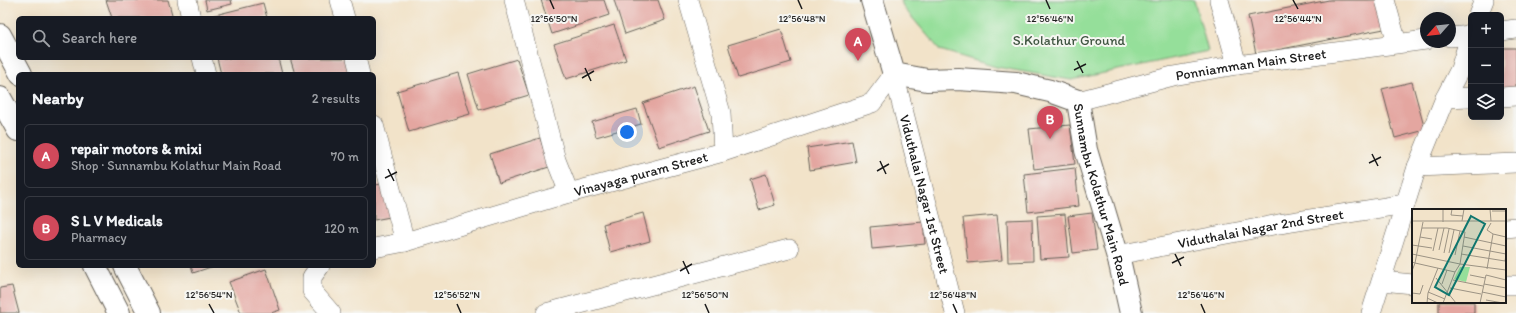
<!DOCTYPE html>
<meta charset="utf-8">
<style>
:root{--surface:#171b24;--page:#20242c;--text:#f1f3f6;--muted:#9ea1a6;--line:#363941;--accent:#d1495b}
body{margin:0;font-family:Itim,sans-serif;background:var(--page);color:var(--text)}
.controls{position:absolute;right:12px;top:12px;display:grid;overflow:hidden;border-radius:6px;box-shadow:0 4px 16px #0002}
.controls button{width:36px;height:36px;display:grid;place-items:center;padding:0;border:0;border-bottom:1px solid var(--line);background:var(--surface);color:var(--text);font:20px sans-serif}
.compass{position:absolute;left:1420px;top:12px;width:36px;height:36px;border-radius:50%;background:var(--surface);box-shadow:0 4px 16px #0002;rotate:243deg}
.you{position:absolute;left:627px;top:132px;width:14px;height:14px;margin:-10px;border:3px solid #fff;border-radius:50%;background:#1a73e8;box-shadow:0 0 0 6px #1a73e833}
.badge{display:grid;place-items:center;width:26px;height:26px;border-radius:50%;background:var(--accent);color:#fff;font-size:13px;font-weight:700}
.pin{position:absolute;translate:-50% -33px;filter:drop-shadow(0 1px 2px #0008)}
.pin::after{content:'';position:absolute;top:21px;width:14px;height:12px;background:inherit;clip-path:polygon(0 0,100% 0,50% 100%)}
.list{margin:0;padding:0;list-style:none}
h2{display:flex;justify-content:space-between;align-items:center;height:52px;margin:0;padding:0 16px;font-size:17px}
h2 small{font-size:13px;font-weight:400;color:var(--muted)}
.list li{display:grid;grid-template-columns:26px 1fr auto;gap:12px;align-items:center;box-sizing:border-box;height:64px;margin:0 8px 8px;padding:0 8px;border:1px solid var(--line);border-radius:6px}
.list b{display:block;font-size:15px;white-space:nowrap}
.list p{margin:0;font-size:13px;white-space:nowrap;color:var(--muted)}
.list em{font-size:13px;font-style:normal;color:var(--muted)}
.icon{flex:none;width:22px;height:22px;fill:none;stroke:currentColor;stroke-width:2;stroke-linecap:round;stroke-linejoin:round}
.map{position:relative;flex:none;width:1516px;height:313px;overflow:hidden}
.search{position:absolute;background:var(--surface);box-shadow:0 4px 16px #0002;left:16px;top:16px;width:360px;height:44px;display:flex;align-items:center;gap:10px;box-sizing:border-box;padding:0 14px;border-radius:6px;color:var(--muted);font-size:15px}
.panel{position:absolute;background:var(--surface);box-shadow:0 4px 16px #0002;left:16px;top:72px;width:360px;height:196px;border-radius:6px}
.map>svg:first-child{display:block}
</style>
<div class="map">
<svg width="1516" height="313" viewBox="0 0 1516 313">
<rect width="100%" height="100%" fill="#f6f6f2"/>
<filter id="ink" filterUnits="userSpaceOnUse"><feTurbulence type="fractalNoise" baseFrequency=".025" numOctaves="2"/><feDisplacementMap in="SourceGraphic" scale="8" xChannelSelector="R" yChannelSelector="G"/><feConvolveMatrix kernelMatrix="1 2 1 2 8 2 1 2 1" color-interpolation-filters="sRGB"/></filter>
<filter id="wash" filterUnits="userSpaceOnUse"><feTurbulence type="fractalNoise" baseFrequency=".012" numOctaves="4" result="noise"/><feDisplacementMap in="SourceGraphic" scale="16" xChannelSelector="R" yChannelSelector="G"/><feGaussianBlur stdDeviation="0.9" result="paint"/><feColorMatrix in="noise" values="0 0 0 0 0 0 0 0 0 0 0 0 0 0 0 0 0 1.4 0 .05"/><feComposite in="paint" operator="in"/></filter>
<g filter="url(#wash)">
<rect width="100%" height="100%" fill="#f2e3c9"/>
<path fill="#95df9a" stroke="#587e5b" d="M901 0H1194L1208 51 1071 80 996 67 940 50 903 7Z"/>
<g id="blocks">
<path fill="#e4a6a0" d="M106 0H168L173 18H112Z
M205 0H231L232 4 207 10Z
M541 0H604L609 15 552 34Z
M614 0H658L665 20 625 34Z
M1329 0H1378L1384 29 1256 54 1248 16Z
M263 3 267 18H211V16Z
M614 25 626 60 566 79 554 44Z
M781 29 791 62 738 78 728 45Z
M1501 48H1516V92H1501Z
M217 58H278L282 74H221Z
M290 58H350L354 74H295Z
M517 59 529 95 479 110 468 74Z
M458 73 470 114 409 132 397 91Z
M1412 82 1425 130 1395 138 1382 89Z
M694 86 709 131 659 147 643 103Z
M637 109 641 124 596 137 592 122Z
M1070 125 1075 164 1034 169 1029 129Z
M540 138 549 167 499 183 490 154Z
M852 141 856 162 810 170 807 148Z
M1075 168 1079 206 1028 212 1024 174Z
M766 174 775 205 759 210 750 179Z
M384 184 390 217 374 220V185Z
M643 213 650 241 610 252 603 224Z
M1092 213 1097 250 1073 253 1068 216Z
M1065 214 1069 257 1040 259 1037 216Z
M997 215 1002 260 968 263 963 218Z
M1032 219 1033 261 1008 262 1007 220Z
M923 222 925 244 872 249 870 227Z
M191 266H214L193 273Z
M266 269 280 310 271 313H241L229 282Z
M12 286 19 313H0V288Z
M1439 302H1474V313H1439Z"/>
</g>
</g>
<g filter="url(#ink)">
<use href="#blocks" fill-opacity="0" stroke="#676259" stroke-width="1"/>
<g fill="none" stroke-linecap="round" stroke-linejoin="round">
<defs>
<g id="minor">
<path d="M187 0 191 18"/>
<path d="M340 0 345 18"/>
<path d="M514 0 556 160 569 193"/>
<path d="M688 0 721 113 723 152"/>
<path d="M1219 0 1237 65"/>
<path d="M1385 0 1397 43"/>
<path d="M1478 15 1484 0"/>
<path d="M1501 31 1516 29"/>
<path d="M1450 37 1471 35"/>
<path d="M202 58 206 74"/>
<path d="M356 58 360 74"/>
<path id="s1" d="M894 74 955 313"/>
<path d="M1501 97 1516 96"/>
<path d="M1445 98 1471 97"/>
<path id="s2" d="M1078 101 1173 76 1237 65 1426 40"/>
<path d="M374 125 405 242"/>
<path d="M1417 167 1516 163"/>
<path d="M1505 228 1516 227"/>
<path id="s3" d="M374 248 405 242 569 193 723 152 872 103 894 74"/>
<path id="s4" d="M1117 255 1279 224 1405 204"/>
<path d="M320 266 312 277V291L331 313"/>
<path d="M1382 281 1413 284"/>
<path d="M1505 285H1516"/>
<path d="M546 313 789 249"/>
<path d="M1371 313 1417 167 1445 98 1460 69 1471 33"/>
</g>
<g id="tertiary">
<path id="s5" d="M872 0 894 74 927 80 958 79 1016 83 1050 91 1078 101 1086 150 1120 264 1131 313"/>
</g>
<path id="primary" d="M0 35 21 74
M0 98 18 130
M95 266 119 313
M125 266 149 313"/>
</defs>
<use href="#minor" stroke="#676259" stroke-width="20"/>
<use href="#tertiary" stroke="#676259" stroke-width="24"/>
<use href="#primary" stroke="#676259" stroke-width="24"/>
<use href="#minor" stroke="#fff" stroke-width="19"/>
<use href="#tertiary" stroke="#fff" stroke-width="22"/>
<use href="#primary" stroke="#fff" stroke-width="22"/>
</g>
</g>
<path fill="none" stroke="#1c1c1c" stroke-width="1.5" d="M550 0 554 9M798 0 802 9M1046 0 1050 9M1293 0 1298 9M1077 61 1083 73M585 68 591 81M1074 70 1086 64M582 78 594 71M1372 154 1378 166M880 161 886 174M1369 163 1381 157M388 169 394 181M877 171 889 164M385 178 397 172M1175 254 1181 266M683 261 689 274M1172 263 1184 257M680 271 692 264M209 304 214 313M457 304 461 313M705 304 709 313M953 304 957 313M1201 304 1205 313"/>
<g text-anchor="middle" stroke-width="4" stroke-linejoin="round" paint-order="stroke">
<g font-size="14" fill="#405642" stroke="#f6f6f2">
<text x="1069" y="45">S.Kolathur Ground</text>
</g>
<g font-size="14" fill="#1c1c1c" stroke="#f6f6f2">
<text dy="5" stroke="none"><textPath href="#s2" startOffset="177">Ponniamman Main Street</textPath></text>
<text dy="5" stroke="none"><textPath href="#s3" startOffset="277">Vinayaga puram Street</textPath></text>
<text dy="5" stroke="none"><textPath href="#s1" startOffset="124">Viduthalai Nagar 1st Street</textPath></text>
<text dy="5" stroke="none"><textPath href="#s5" startOffset="361">Sunnambu Kolathur Main Road</textPath></text>
<text dy="5" stroke="none"><textPath href="#s4" startOffset="146">Viduthalai Nagar 2nd Street</textPath></text>
</g>
</g>
<g transform="translate(1412 209)">
<rect width="94" height="94" fill="#f2e3c9"/>
<path d="M48 58H58L54 73 42 70Z" fill="#95df9a"/>
<path fill="none" stroke="#9c9384" stroke-width="1" d="M31 0V13M40 0 39 6 51 7M78 0 79 12M80 2H94M0 12H94M50 12 52 0M81 25 94 28M8 28 20 30M52 28 94 37M0 36 20 39M51 37 94 45M27 41 32 19M21 42 26 19M32 44 37 20M37 44 42 21M0 45 48 55 53 23 35 19H10M49 45 93 52 94 46M43 46 48 22M0 53 3 54 11 13M75 60 81 25 75 21 79 14M0 62 3 54 43 63 48 55 94 61M58 66 73 69M24 69 44 94M41 71 71 77M30 75 35 61M72 75 94 79M38 79 69 85M16 83 33 90M70 83 94 88M0 84 8 85 11 76M15 89 26 94M74 91 91 94M15 94 16 84 26 59M31 94 43 63M68 94 74 66 94 71"/>
<path fill="#0f766e" fill-opacity="0.15" stroke="#0f766e" stroke-width="2" d="M59 7 73 15 37 86 23 78Z"/>
<rect width="94" height="94" fill="none" stroke="#1c1c1c" stroke-width="2"/>
</g>
<g font-size="10" text-anchor="middle" fill="#1c1c1c" stroke="#f6f6f2" stroke-width="4" stroke-linejoin="round" paint-order="stroke">
<text x="1298" y="22">12°56'44"N</text>
<text x="554" y="22">12°56'50"N</text>
<text x="802" y="22">12°56'48"N</text>
<text x="1050" y="22">12°56'46"N</text>
<text x="209" y="298">12°56'54"N</text>
<text x="457" y="298">12°56'52"N</text>
<text x="705" y="298">12°56'50"N</text>
<text x="953" y="298">12°56'48"N</text>
<text x="1201" y="298">12°56'46"N</text>
</g>
</svg>
<div class="controls">
<button>+</button>
<button>−</button>
<button><svg class="icon" aria-label="layers" viewBox="0 0 24 24"><path d="M12 4l9 5-9 5-9-5zM3 14l9 5 9-5"/></svg></button>
</div>
<svg class="compass" viewBox="-18 -18 36 36"><path d="M0-13l5 13h-10z" fill="#e53935"/><path d="M0 13l5-13h-10z" fill="#9ea1a6"/></svg>
<div class="you"></div>
<div class="pin badge" style="left:858px;top:61px">A</div>
<div class="pin badge" style="left:1050px;top:139px">B</div>
<div class="search"><svg class="icon" aria-label="search" viewBox="0 0 24 24"><circle cx="10" cy="10" r="6"/><path d="M15 15l6 6"/></svg>Search here</div>
<section class="panel">
<h2>Nearby<small>2 results</small></h2>
<ul class="list">
<li><span class="badge">A</span><div><b>repair motors &amp; mixi</b><p>Shop · Sunnambu Kolathur Main Road</p></div><em>70 m</em></li>
<li><span class="badge">B</span><div><b>S L V Medicals</b><p>Pharmacy</p></div><em>120 m</em></li>
</ul>
</section>
</div>
